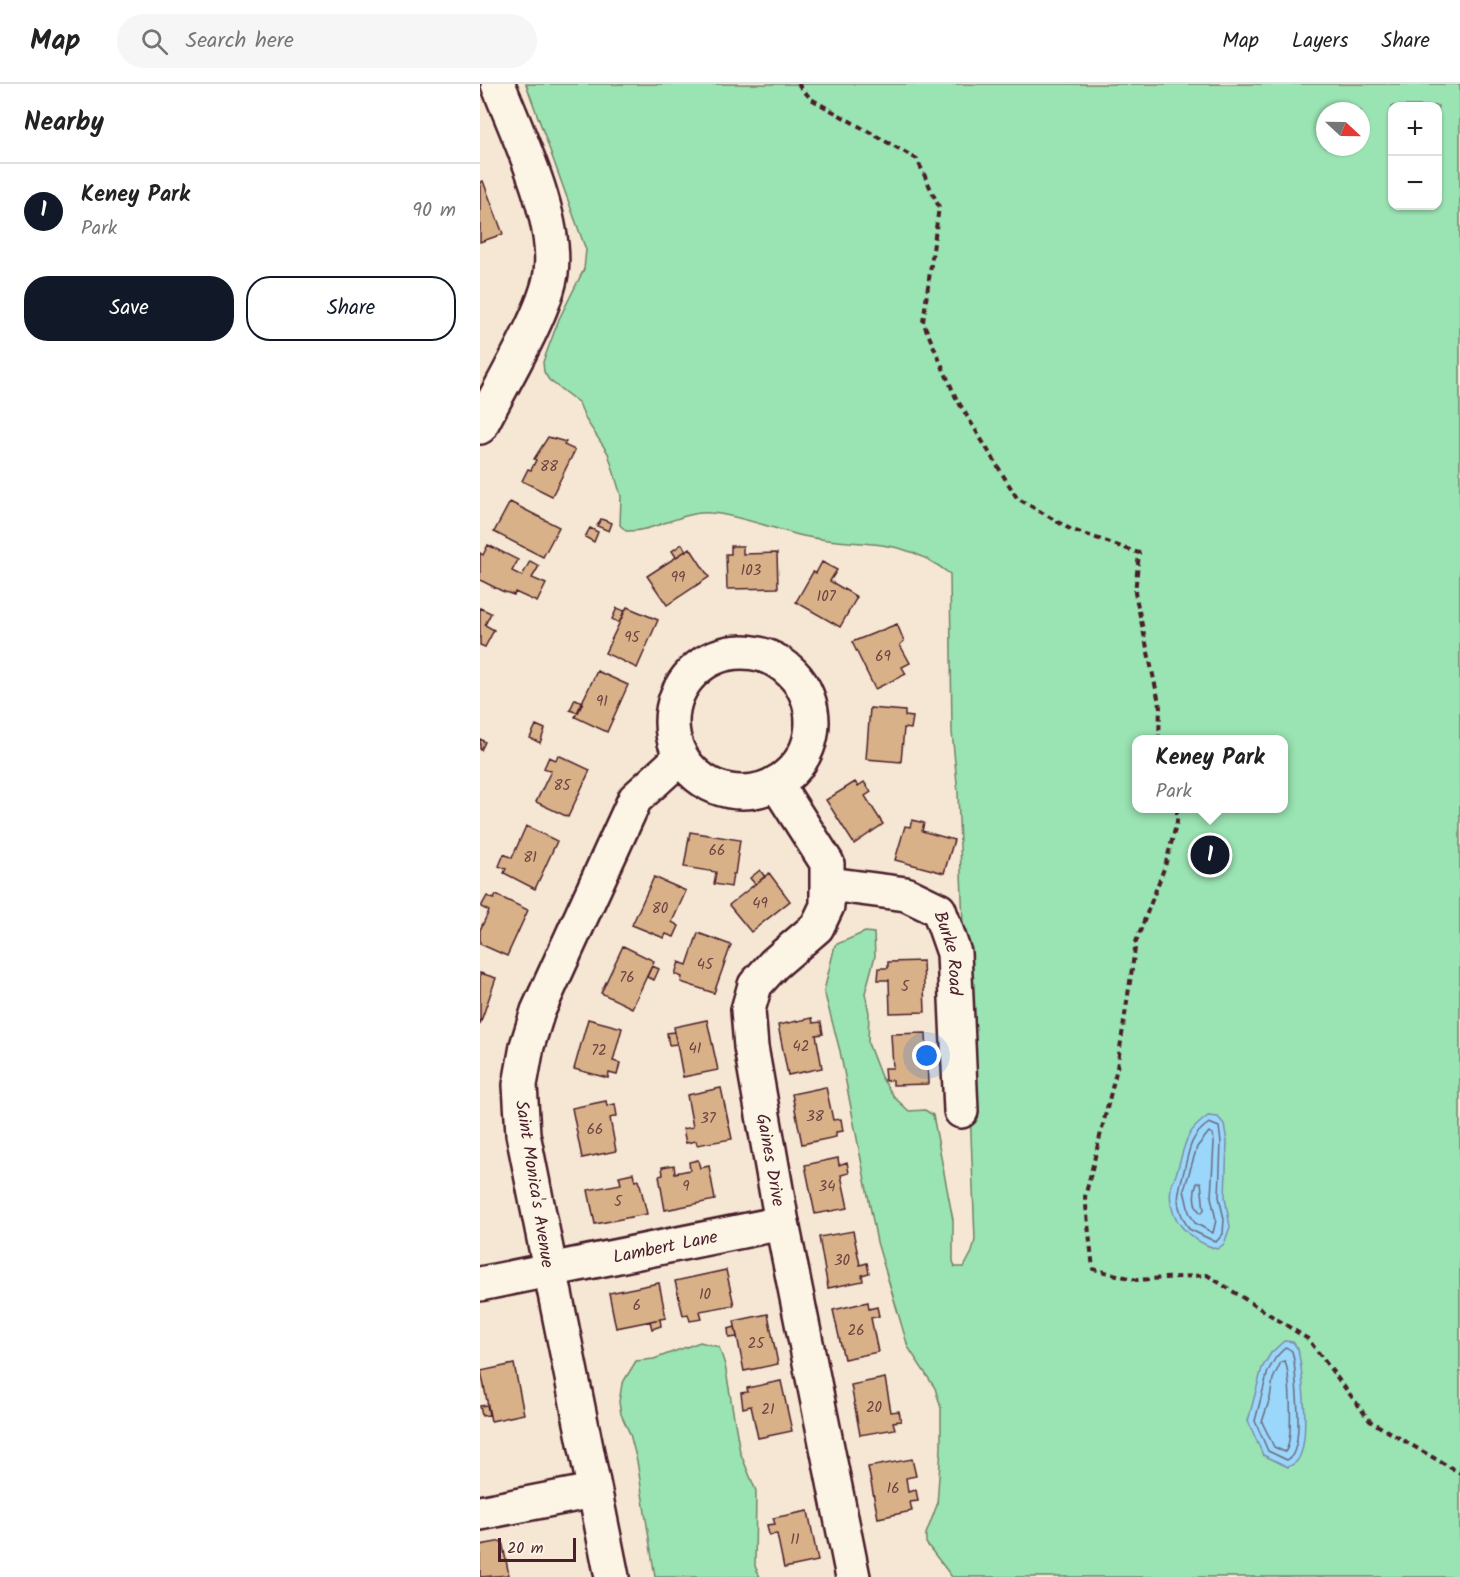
<!DOCTYPE html>
<meta charset="utf-8">
<style>
:root{--surface:#fff;--page:#f6f6f6;--text:#222;--muted:#767676;--line:#e0e0e0;--accent:#111827}
body{margin:0;font-family:Kalam,sans-serif;background:var(--page);color:var(--text)}
.controls{position:absolute;right:18px;top:18px;display:grid;overflow:hidden;border-radius:12px;box-shadow:0 2px 4px #0004}
.controls button{width:54px;height:54px;display:grid;place-items:center;padding:0;border:0;border-bottom:2px solid var(--line);background:var(--surface);color:var(--text);font:30px sans-serif}
.compass{position:absolute;left:836px;top:18px;width:54px;height:54px;border-radius:50%;background:var(--surface);box-shadow:0 2px 4px #0004;rotate:112deg}
.scale{position:absolute;left:18px;bottom:15px;width:78px;box-sizing:border-box;padding-left:6px;border:3px solid #4a1f2b;border-top:0;font-size:16px;line-height:21px;white-space:nowrap;color:#4a1f2b;-webkit-text-stroke:4px #fcf5e5;paint-order:stroke}
.you{position:absolute;left:447px;top:972px;width:21px;height:21px;margin:-15px;border:4px solid #fff;border-radius:50%;background:#1a73e8;box-shadow:0 0 0 9px #1a73e833}
.badge{display:grid;place-items:center;width:39px;height:39px;border-radius:50%;background:var(--accent);color:#fff;font-size:20px;font-weight:700}
.pin{position:absolute;translate:-50% -50%;border:3px solid #fff;box-shadow:0 2px 6px #0006}
.popup{position:absolute;left:652px;top:651px;width:156px;height:78px;box-sizing:border-box;display:grid;place-content:center;border-radius:12px;background:var(--surface);filter:drop-shadow(0 2px 4px #0005);font-size:20px;white-space:nowrap;color:var(--muted)}
.popup b{font-size:22px;color:var(--text)}
.popup::after{content:'';position:absolute;left:50%;top:100%;margin-left:-12px;border:12px solid transparent;border-top-color:var(--surface)}
.list{margin:0;padding:0;list-style:none}
h2{display:flex;justify-content:space-between;align-items:center;height:78px;margin:0;padding:0 24px;font-size:26px}
h2 small{font-size:20px;font-weight:400;color:var(--muted)}
.list li{display:grid;grid-template-columns:39px 1fr auto;gap:18px;align-items:center;box-sizing:border-box;height:96px;padding:0 24px;border-top:2px solid var(--line)}
.list b{display:block;font-size:22px;white-space:nowrap}
.list p{margin:0;font-size:20px;white-space:nowrap;color:var(--muted)}
.list em{font-size:20px;font-style:normal;color:var(--muted)}
.actions{display:flex;gap:12px;padding:18px 24px}
.actions a{flex:1;padding:14px 0;border:2px solid var(--accent);border-radius:24px;text-align:center;font-size:21px;color:var(--accent)}
.actions .main{background:var(--accent);color:#fff}
.icon{flex:none;width:33px;height:33px;fill:none;stroke:currentColor;stroke-width:2;stroke-linecap:round;stroke-linejoin:round}
.map{position:relative;flex:none;width:980px;height:1493px;overflow:hidden}
header{display:flex;align-items:center;gap:36px;box-sizing:border-box;height:84px;padding:0 30px;background:var(--surface);border-bottom:2px solid var(--line)}
header strong{font-size:28px}
nav{display:flex;gap:33px;margin-inline-start:auto;font-size:21px}
.search{width:420px;height:54px;background:var(--page);display:flex;align-items:center;gap:15px;box-sizing:border-box;padding:0 21px;border-radius:33px;color:var(--muted);font-size:22px}
main{display:flex}
aside{flex:1;background:var(--surface)}
.map>svg:first-child{display:block}
</style>
<header>
<strong>Map</strong>
<div class="search"><svg class="icon" aria-label="search" viewBox="0 0 24 24"><circle cx="10" cy="10" r="6"/><path d="M15 15l6 6"/></svg>Search here</div>
<nav><a>Map</a><a>Layers</a><a>Share</a></nav>
</header>
<main>
<aside>
<h2>Nearby<small></small></h2>
<ul class="list">
<li><span class="badge">1</span><div><b>Keney Park</b><p>Park</p></div><em>90 m</em></li>
</ul>
<div class="actions"><a class="main">Save</a><a>Share</a></div>
</aside>
<div class="map">
<svg width="980" height="1493" viewBox="0 0 980 1493">
<rect width="100%" height="100%" fill="#f5e7d3"/>
<filter id="ink" filterUnits="userSpaceOnUse"><feTurbulence type="fractalNoise" baseFrequency=".0167" numOctaves="2"/><feDisplacementMap in="SourceGraphic" scale="12" xChannelSelector="R" yChannelSelector="G"/><feConvolveMatrix kernelMatrix="1 2 1 2 8 2 1 2 1" color-interpolation-filters="sRGB"/></filter>
<g filter="url(#ink)">
<path fill="#9ae3b2" stroke="#72816e" stroke-width="1.5" fill-rule="evenodd" d="M46 0H980V1493H472L446 1459V1450L457 1421 461 1364V1324L455 1304 428 1263 397 1158 360 967 344 907 355 861 385 848 394 849 395 872 385 909 389 929 388 959 401 993 415 1014 429 1027 445 1026 453 1031 473 1136V1177L475 1183H484L492 1168 495 1156 478 709 472 648 470 490C417 449 382 465 323 452 297 446 255 430 230 429 201 427 176 448 146 447L140 441 141 412 128 369 106 336 99 319 69 296 64 288 63 278 79 235 104 185 106 166ZM912 22H958V122H912ZM845 27H881V63H845ZM656 656H804V724H656Z
M220 1258 239 1263 245 1281 260 1368 276 1407 275 1482 280 1493H175L157 1377 150 1350 141 1330 139 1318 142 1300 156 1277 174 1275Z"/>
<path fill="#9ad7fb" stroke="#7a8da8" stroke-width="1.5" d="M728 1032 738 1033 744 1040 747 1058 745 1113 750 1143 744 1160 737 1165C711 1157 686 1136 691 1104 692 1098 696 1093 697 1087 706 1060 703 1050 728 1032Z
M804 1257 813 1258 818 1265C822 1287 832 1362 816 1378 816 1379 809 1382 808 1383L783 1371 768 1337 782 1284 791 1269Z"/>
<g fill="none" stroke-linecap="round" stroke-linejoin="round">
<path stroke="#6a697e" stroke-width="1.5" d="M729 1039 739 1043 741 1058 739 1113 744 1135 743 1150 736 1158 709 1145C694 1121 697 1112 704 1087 709 1066 710 1052 729 1039Z
M729 1048 733 1050 734 1058 731 1113 736 1136 733 1149 715 1139 709 1128 704 1106 717 1063Z
M721 1098 724 1126 721 1129C713 1122 713 1109 717 1099Z
M806 1263 812 1267 814 1276C815 1295 826 1368 807 1376L788 1367 775 1337 788 1287 796 1273Z
M805 1277C810 1290 814 1358 805 1368L794 1363 782 1338 790 1314 793 1295 801 1278Z"/>
</g>
<path fill="#d8b189" stroke="#4a1f2b" stroke-width="1.5" d="M3 97 23 150 0 158V98Z
M68 353 86 358 84 361 95 366 72 412 42 397 48 385 51 386 56 376 54 375Z
M30 418 79 443 63 473 14 448Z
M121 435 132 439 129 447 117 442Z
M110 444 118 448 114 458 105 453Z
M202 460 206 467 196 473 192 467Z
M8 461 38 476 32 487 42 492 50 477 59 482 52 494 66 500 57 518 35 508 34 511 22 507 0 496V469L3 471Z
M251 462H263V470L297 469 298 504 247 505 246 470H251Z
M210 464 229 493 187 521 167 492Z
M342 478 357 486 350 497 377 513 360 543 316 518 333 488 336 489Z
M147 523 178 536 157 584 125 569Z
M0 524 11 529 5 541 14 546 5 563 0 561Z
M137 524 144 527 139 539 132 535Z
M417 540 424 557 420 561 430 579 422 583 426 590 395 605 372 558Z
M117 587 148 601 127 648 95 633Z
M95 615 103 618 98 629 90 626Z
M390 624 425 627V632L433 633 431 645 424 644 421 678 386 675Z
M56 641 65 645 60 659 50 654Z
M0 655 5 658 1 666 0 665Z
M78 671 110 686 88 733 56 718 71 687 64 684 69 673 76 676Z
M375 698 378 702 384 698 391 708 385 712 403 740 374 760 346 716Z
M432 736 444 739 442 747 474 756 464 789 415 776 425 742 430 743Z
M46 742 77 757 55 805 24 789 26 785 19 782 24 770 32 774Z
M210 748 260 756 255 790H253L251 803 234 800 236 788 204 783Z
M280 786 285 793 275 800 270 794Z
M289 789 310 817 271 848 249 821Z
M174 793 206 807 192 838 199 842 194 853 186 850 184 854 152 841Z
M16 811 48 826 27 872 0 860V846L9 827 1 823 7 812 14 815Z
M218 849 251 861 234 909 201 898 202 893 195 890 199 878 207 881Z
M143 862 174 877 152 924 121 909Z
M443 877 445 928 410 929 409 896H398L399 884H408V878Z
M172 882 179 885 174 896 167 893Z
M0 889 16 894 0 940Z
M332 934 333 939 341 938 343 950 336 951 342 984 308 991 298 941Z
M108 935 142 944 133 977 140 979 137 991 129 989 128 994 94 985Z
M227 936 238 986 203 993 194 943Z
M194 948 197 960 189 961 187 949Z
M446 949 448 1000 413 1001V996L405 997 404 984H413L411 950Z
M346 1003 353 1036 361 1035 363 1047 356 1048V1053L322 1060 312 1010Z
M241 1004 252 1055 217 1061 216 1057 206 1059 203 1045 213 1043 207 1011Z
M126 1017 127 1022 135 1020 137 1032 130 1034 136 1067 102 1074 92 1024Z
M358 1074 359 1081 367 1078 369 1089 361 1091 368 1124 335 1130 325 1081Z
M218 1076 220 1084 229 1082 235 1116 185 1126 179 1092 183 1091 182 1083 194 1081 195 1089 210 1086 209 1078Z
M153 1089 155 1097 159 1096 167 1130 115 1140 108 1106 141 1100 139 1092Z
M373 1147 380 1181 387 1179 389 1189 382 1191 383 1197 348 1204 339 1153Z
M246 1186 254 1221 220 1227 222 1235 210 1237 208 1230 203 1231 195 1197Z
M179 1199 186 1234 136 1244 129 1209Z
M388 1218 389 1225 397 1223 399 1232 391 1234 398 1268 364 1275 353 1226Z
M288 1230 298 1280 264 1287 254 1237Z
M180 1235 181 1242 172 1245 170 1237Z
M255 1243 257 1253 249 1254 248 1245Z
M34 1280 44 1330 11 1337 1 1287Z
M405 1294 411 1328 419 1327 421 1337 413 1338 415 1345 380 1351 371 1301Z
M301 1297 312 1347 278 1354 271 1322 263 1324 261 1309 268 1308 267 1304Z
M7 1321 9 1331 2 1332 0 1322Z
M432 1375 436 1392 426 1394 428 1408 436 1406 438 1417 430 1418 432 1427 398 1434 388 1383Z
M328 1427 338 1477 304 1484 297 1450 289 1451 287 1441 295 1440 293 1434Z
M22 1457 29 1491 0 1493V1461Z"/>
<g fill="none" stroke-linecap="round" stroke-linejoin="round">
<defs>
<g id="minor">
<path d="M0 343C19 305 66 228 71 189 78 133 38 52 18 0"/>
<circle cx="262" cy="638" r="70"/>
<path id="s1" d="M296 699 347 779V822L337 843 294 880 275 901 268 926 271 963 302 1139 373 1493"/>
<path id="s2" d="M349 800 426 810 459 826 474 869 481 1027"/>
<path id="s3" d="M0 1200 302 1139"/>
<path d="M0 1429 113 1407"/>
<path d="M132 1493 43 1050 40 1001 47 962 58 927 155 715 201 673"/>
</g>
</defs>
<use href="#minor" stroke="#4a1f2b" stroke-width="38"/>
<path stroke="#4a1f2b" stroke-width="4" stroke-dasharray="6 4.5" stroke-linecap="butt" d="M318 0 331 15 437 75 459 123 443 238 476 314 537 414 590 445 659 469 655 509 680 623 679 656
M697 724V738L685 782 656 858 637 984 605 1113 613 1185 657 1196 727 1191 828 1255 890 1337 980 1389"/>
<use href="#minor" stroke="#fcf5e5" stroke-width="33"/>
</g>
</g>
<g text-anchor="middle" stroke-width="4.5" stroke-linejoin="round" paint-order="stroke">
<g font-size="15" fill="#6e4442">
<text x="69" y="387">88</text>
<text x="271" y="491">103</text>
<text x="198" y="498">99</text>
<text x="346" y="517">107</text>
<text x="152" y="558">95</text>
<text x="403" y="577">69</text>
<text x="122" y="622">91</text>
<text x="82" y="706">85</text>
<text x="237" y="771">66</text>
<text x="50" y="778">81</text>
<text x="280" y="824">49</text>
<text x="180" y="829">80</text>
<text x="225" y="885">45</text>
<text x="147" y="898">76</text>
<text x="425" y="907">5</text>
<text x="321" y="967">42</text>
<text x="215" y="969">41</text>
<text x="119" y="971">72</text>
<text x="335" y="1037">38</text>
<text x="228" y="1039">37</text>
<text x="115" y="1050">66</text>
<text x="206" y="1107">9</text>
<text x="347" y="1107">34</text>
<text x="138" y="1122">5</text>
<text x="362" y="1181">30</text>
<text x="225" y="1215">10</text>
<text x="157" y="1226">6</text>
<text x="376" y="1251">26</text>
<text x="276" y="1264">25</text>
<text x="394" y="1328">20</text>
<text x="288" y="1330">21</text>
<text x="413" y="1409">16</text>
<text x="315" y="1460">11</text>
</g>
<g font-size="18" fill="#4a1f2b" stroke="#fcf5e5">
<text dy="6" stroke="none"><textPath href="#s2" startOffset="159">Burke Road</textPath></text>
<text dy="6" stroke="none"><textPath href="#s1" startOffset="424">Gaines Drive</textPath></text>
<text transform="translate(55 1100) rotate(81)" y="6">Saint Monica's Avenue</text>
<text dy="6" stroke="none"><textPath href="#s3" startOffset="189">Lambert Lane</textPath></text>
</g>
</g>
</svg>
<div class="controls">
<button>+</button>
<button>−</button>
</div>
<svg class="compass" viewBox="-18 -18 36 36"><path d="M0-13l5 13h-10z" fill="#e53935"/><path d="M0 13l5-13h-10z" fill="#767676"/></svg>
<div class="scale">20 m</div>
<div class="you"></div>
<div class="pin badge" style="left:730px;top:771px">1</div>
<div class="popup"><b>Keney Park</b>Park</div>
</div>
</main>
